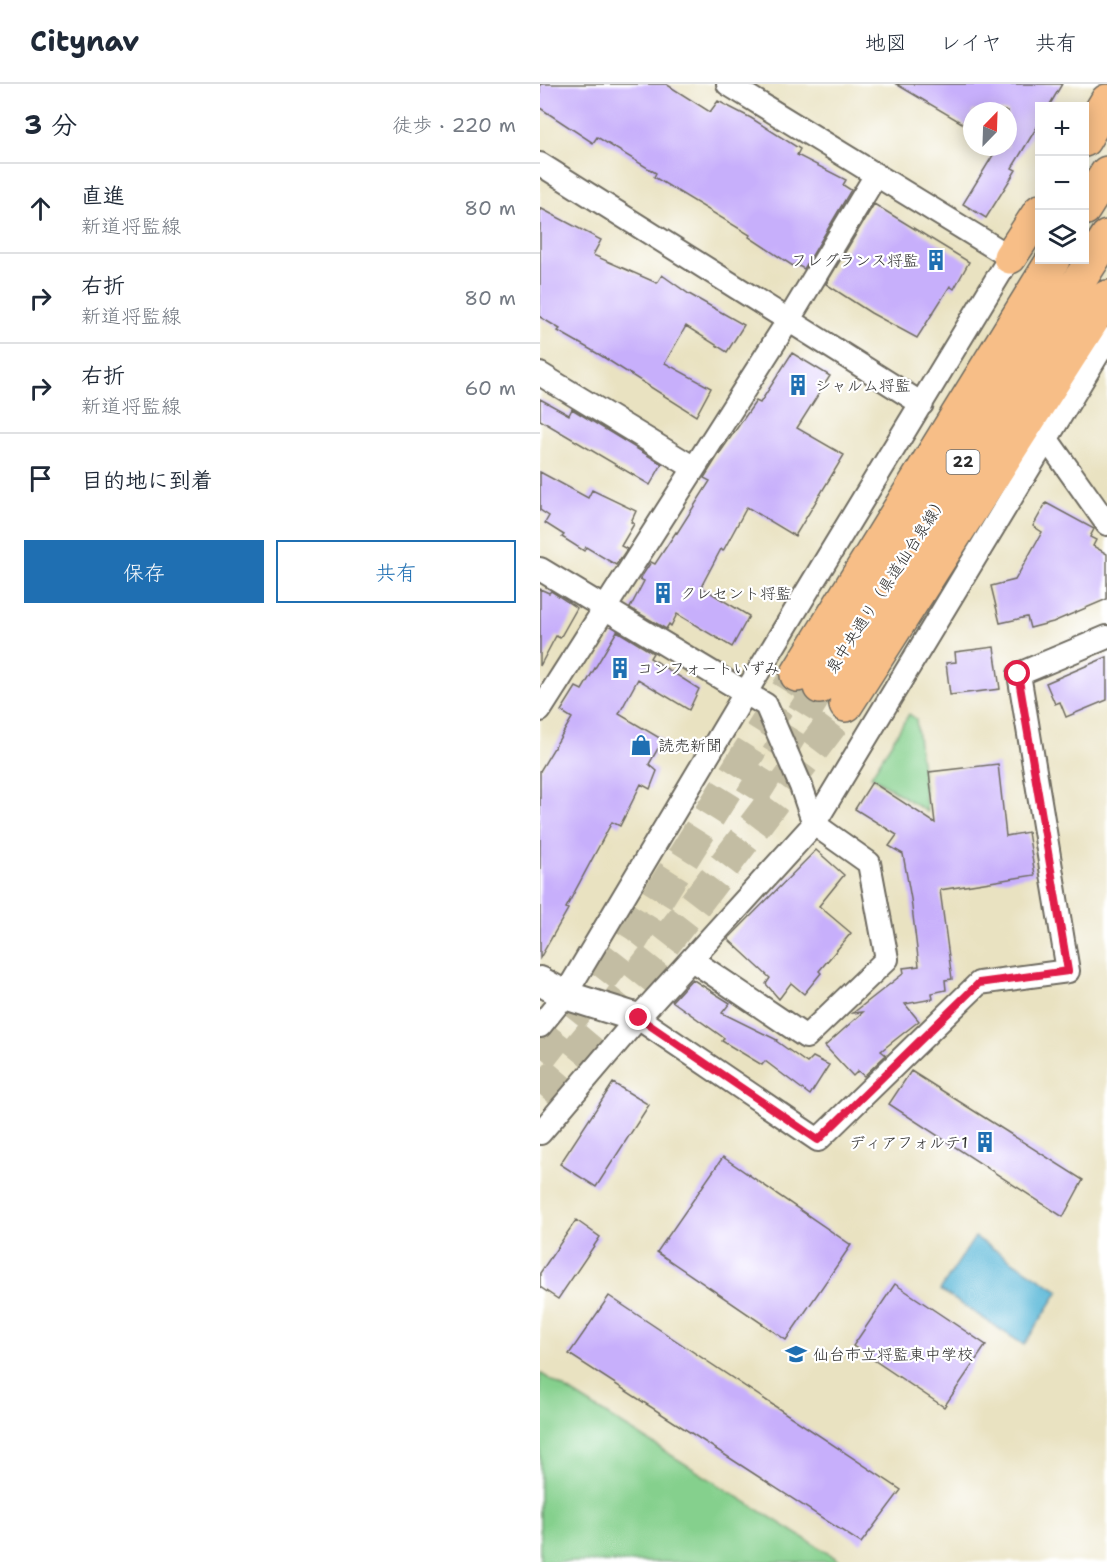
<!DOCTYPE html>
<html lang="ja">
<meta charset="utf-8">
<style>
:root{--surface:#fff;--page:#f2f2f3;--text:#1f2937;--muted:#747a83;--line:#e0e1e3;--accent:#1f6fb2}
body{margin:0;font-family:"Shantell Sans","Klee One",sans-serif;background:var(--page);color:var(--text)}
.controls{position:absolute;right:18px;top:18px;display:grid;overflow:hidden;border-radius:0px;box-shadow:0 3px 15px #0003}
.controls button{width:54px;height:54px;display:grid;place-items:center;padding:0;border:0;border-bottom:2px solid var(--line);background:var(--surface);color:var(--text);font:30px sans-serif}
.compass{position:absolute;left:423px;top:18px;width:54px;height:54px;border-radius:50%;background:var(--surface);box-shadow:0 3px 15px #0003;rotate:23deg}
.stop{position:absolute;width:18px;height:18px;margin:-14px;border:4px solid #e11d48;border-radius:50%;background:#fff}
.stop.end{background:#e11d48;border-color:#fff;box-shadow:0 2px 6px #0008}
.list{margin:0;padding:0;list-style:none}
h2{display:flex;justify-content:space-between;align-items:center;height:78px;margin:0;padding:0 24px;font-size:26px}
h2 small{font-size:20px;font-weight:400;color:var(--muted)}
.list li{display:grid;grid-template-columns:39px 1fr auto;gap:18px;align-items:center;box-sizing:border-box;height:90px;padding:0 24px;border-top:2px solid var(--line)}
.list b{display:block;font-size:22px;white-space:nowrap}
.list p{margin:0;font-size:20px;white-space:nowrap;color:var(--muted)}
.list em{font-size:20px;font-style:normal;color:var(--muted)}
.actions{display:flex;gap:12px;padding:18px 24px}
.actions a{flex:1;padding:14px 0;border:2px solid var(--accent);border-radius:0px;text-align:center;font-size:21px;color:var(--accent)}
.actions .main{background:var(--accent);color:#fff}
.icon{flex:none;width:33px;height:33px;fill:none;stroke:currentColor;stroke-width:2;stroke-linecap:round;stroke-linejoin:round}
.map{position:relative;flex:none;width:567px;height:1478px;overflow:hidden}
header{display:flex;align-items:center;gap:36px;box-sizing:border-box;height:84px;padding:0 30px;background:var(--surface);border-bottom:2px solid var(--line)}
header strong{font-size:28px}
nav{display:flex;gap:33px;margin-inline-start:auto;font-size:21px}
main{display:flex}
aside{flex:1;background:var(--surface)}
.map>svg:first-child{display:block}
</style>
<header>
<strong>Citynav</strong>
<nav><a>地図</a><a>レイヤ</a><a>共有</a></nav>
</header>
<main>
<aside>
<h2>3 分<small>徒歩 · 220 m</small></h2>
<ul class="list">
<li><svg class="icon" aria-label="ahead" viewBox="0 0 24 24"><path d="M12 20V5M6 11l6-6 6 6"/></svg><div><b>直進</b><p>新道将監線</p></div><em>80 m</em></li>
<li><svg class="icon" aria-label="right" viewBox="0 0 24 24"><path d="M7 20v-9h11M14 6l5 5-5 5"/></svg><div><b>右折</b><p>新道将監線</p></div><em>80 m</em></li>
<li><svg class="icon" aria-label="right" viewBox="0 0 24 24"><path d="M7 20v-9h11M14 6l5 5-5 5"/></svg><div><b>右折</b><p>新道将監線</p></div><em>60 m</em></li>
<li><svg class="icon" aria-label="arrive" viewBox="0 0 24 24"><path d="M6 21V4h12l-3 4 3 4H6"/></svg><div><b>目的地に到着</b></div></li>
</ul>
<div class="actions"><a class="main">保存</a><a>共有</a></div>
</aside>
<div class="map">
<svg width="567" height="1478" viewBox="0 0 567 1478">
<rect width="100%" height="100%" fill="#fff"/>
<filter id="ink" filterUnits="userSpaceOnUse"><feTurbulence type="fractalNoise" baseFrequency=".0167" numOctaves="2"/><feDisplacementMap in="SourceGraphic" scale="12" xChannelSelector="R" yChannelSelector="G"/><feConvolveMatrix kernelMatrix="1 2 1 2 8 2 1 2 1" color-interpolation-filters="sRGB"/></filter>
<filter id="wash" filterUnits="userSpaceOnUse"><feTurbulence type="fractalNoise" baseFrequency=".008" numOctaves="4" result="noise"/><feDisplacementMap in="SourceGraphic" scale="24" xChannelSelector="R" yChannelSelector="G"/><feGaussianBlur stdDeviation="1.35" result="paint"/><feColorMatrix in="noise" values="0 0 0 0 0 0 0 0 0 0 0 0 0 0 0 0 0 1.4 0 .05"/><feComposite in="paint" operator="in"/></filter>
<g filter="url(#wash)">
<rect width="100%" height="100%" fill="#e9e2c1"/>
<path fill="#85d08d" stroke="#587e5c" stroke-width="1.5" d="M369 630 376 635 387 728 331 692Z
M0 1289 302 1478H0Z"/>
<path fill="#5ab8d8" stroke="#427282" stroke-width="1.5" d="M435 1153 519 1207 484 1261 400 1206Z"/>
<g id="blocks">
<path fill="#c7affb" d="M0 0H126L170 28 178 17 211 34 260 65 257 71 306 96 303 101 311 106 264 185 255 180 253 182 209 153 210 151 114 93 116 89 57 53 53 59 0 24Z
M356 0H522L509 22H500V38L472 84 476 86 446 134 423 120 458 63H468V27H432V45Z
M334 120 429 178 414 205 410 202 377 254 331 229 286 200Z
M0 124 61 156 53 171 117 199 122 191 149 210 204 241 187 268 146 242 125 279 171 304 156 332 60 271 18 247 20 245 0 233Z
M252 269 290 292 257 344 304 371 255 452 207 423 183 467 181 465 161 503 209 532 192 563 137 530 131 542 129 540 126 545 90 524 104 497 100 495 111 478 115 480 136 448 137 449 170 397 164 394 179 370 216 317 220 319Z
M0 315 29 331 32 325 122 380 110 401 0 336Z
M0 388 48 414 52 406 96 427 91 438 94 440 81 462 87 465 76 481 46 463 44 467 22 453 24 451 5 439 9 432 0 426Z
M506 419 554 445 550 453 556 456 553 462 567 470V515L513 538 490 544 487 533 460 539 451 502 475 496 502 448 493 442Z
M0 505 9 509 11 507 37 524 20 554 16 552 0 582Z
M77 547 113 569 110 574 159 605 149 626 98 595 79 630 123 656 109 680 117 687 110 705 101 700 80 742 72 738 26 824 28 825 0 874V687L32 634 21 627 36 603 42 606Z
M454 563 460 605 410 611 406 579 416 578 415 568Z
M567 573V616L526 633 520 618 515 620 506 599Z
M458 680 466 752 488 748 495 791 400 806 412 895 405 896 406 906 392 909 393 915 365 920 379 937 341 967 346 971 324 992 318 987 313 992 285 962 323 928 313 929 364 889 363 884 379 882 371 815 363 770 349 762 357 751 315 725 332 698 395 739 389 688Z
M276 766 304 791 279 822 311 849 279 887 281 889 264 910 251 899 239 915 226 900 230 894 188 855Z
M152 895 190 919 182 929 237 956 236 957 267 979 273 973 289 981 270 1011 225 977 222 981 182 957 184 954 132 917Z
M371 987 543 1096 523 1133 349 1020Z
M73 999 109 1021 56 1103 20 1080Z
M183 1073 311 1161 246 1256 117 1168Z
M36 1136 60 1153 18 1215 0 1203V1189Z
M355 1200 446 1261 404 1323 313 1262Z
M69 1212 361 1406 321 1459 29 1270Z"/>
</g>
</g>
<g filter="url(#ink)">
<use href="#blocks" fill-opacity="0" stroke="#6e6b60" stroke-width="1.5"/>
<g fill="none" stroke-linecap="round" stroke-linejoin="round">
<path stroke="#c3bda3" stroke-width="33" stroke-dasharray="33 16" stroke-linecap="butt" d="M211 714 280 603
M0 973 91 857 257 591
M0 1011C108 887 206 752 306 621"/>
<defs>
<path id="minor" d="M0 80 382 320
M0 290 154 384
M506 354 567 440
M0 485 226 621 261 702 274 740 329 779 347 875 266 953 152 876
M0 626 248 237 336 91
M98 934 278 1056 439 899 528 887 479 590 567 553
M0 942 25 911 206 608 470 173 188 0
M0 1049 98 934 274 740 567 255"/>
<path id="tertiary" d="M0 897 25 911 98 934"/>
<path id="primary" d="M544 125 567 89
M257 591 513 176
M280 603 567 153
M306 621 567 213"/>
<path id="trunk" d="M544 56 567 17
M470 173 500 127"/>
</defs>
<use href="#minor" stroke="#6e6b60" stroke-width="26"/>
<use href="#tertiary" stroke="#6e6b60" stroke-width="32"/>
<use href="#primary" stroke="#6e6b60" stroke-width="36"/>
<use href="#trunk" stroke="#6e6b60" stroke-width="36"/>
<use href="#minor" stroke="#fff" stroke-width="22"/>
<use href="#tertiary" stroke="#fff" stroke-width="28"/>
<use href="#primary" stroke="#f7be87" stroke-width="33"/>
<use href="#trunk" stroke="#f7be87" stroke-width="33"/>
</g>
</g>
<g fill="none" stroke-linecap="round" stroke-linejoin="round" filter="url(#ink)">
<path stroke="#e11d48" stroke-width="8" d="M99 934 278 1056 439 899 528 887 478 590"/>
</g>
<defs>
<symbol id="building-bare" viewBox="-9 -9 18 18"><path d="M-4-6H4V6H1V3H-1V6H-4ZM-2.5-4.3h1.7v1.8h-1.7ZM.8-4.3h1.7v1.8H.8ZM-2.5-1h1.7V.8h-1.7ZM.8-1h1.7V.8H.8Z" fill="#1f6fb2" stroke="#fff" stroke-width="2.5" paint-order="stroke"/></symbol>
<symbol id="shop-bare" viewBox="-9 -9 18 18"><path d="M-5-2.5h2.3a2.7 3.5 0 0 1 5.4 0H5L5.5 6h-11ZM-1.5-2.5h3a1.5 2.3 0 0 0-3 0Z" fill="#1f6fb2" stroke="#fff" stroke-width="2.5" paint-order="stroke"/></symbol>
<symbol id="school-bare" viewBox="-9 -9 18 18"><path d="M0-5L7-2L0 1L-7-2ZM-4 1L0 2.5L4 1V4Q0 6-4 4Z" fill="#1f6fb2" stroke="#fff" stroke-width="2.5" paint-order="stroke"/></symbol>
</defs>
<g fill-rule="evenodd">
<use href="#building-bare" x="381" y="161" width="30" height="30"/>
<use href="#building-bare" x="243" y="286" width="30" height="30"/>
<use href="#building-bare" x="108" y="494" width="30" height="30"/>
<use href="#building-bare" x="65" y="569" width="30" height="30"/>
<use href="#shop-bare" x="86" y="646" width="30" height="30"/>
<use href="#building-bare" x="430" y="1043" width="30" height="30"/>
<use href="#school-bare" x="241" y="1255" width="30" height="30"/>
</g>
<g text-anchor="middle" stroke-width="4.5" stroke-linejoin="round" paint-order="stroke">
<rect fill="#fff" stroke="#6b6b6b" stroke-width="1.5" x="406.5" y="366" width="33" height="24" rx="4.5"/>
<g font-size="15" font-weight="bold" fill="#2b2b2b">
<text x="423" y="383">22</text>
</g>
<g font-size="16" fill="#2b2b2b" stroke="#fff" text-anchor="start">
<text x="379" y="182" text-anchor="end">フレグランス将監</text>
<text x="275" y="307">シャルム将監</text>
<text x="140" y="515">クレセント将監</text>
<text x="97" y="590">コンフォートいずみ</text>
<text x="118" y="667">読売新聞</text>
<text x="428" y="1064" text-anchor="end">ディアフォルテ1</text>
<text x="273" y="1276">仙台市立将監東中学校</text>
</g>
<g font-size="16" fill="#2b2b2b" stroke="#fff">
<text transform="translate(346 500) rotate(-57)" y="6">泉中央通り（県道仙台泉線）</text>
</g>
</g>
</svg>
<div class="controls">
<button>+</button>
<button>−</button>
<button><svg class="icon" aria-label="layers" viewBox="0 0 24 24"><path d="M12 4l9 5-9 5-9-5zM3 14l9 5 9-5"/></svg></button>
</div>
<svg class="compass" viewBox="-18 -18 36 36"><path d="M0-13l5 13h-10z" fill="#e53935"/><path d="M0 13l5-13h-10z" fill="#747a83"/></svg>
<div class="stop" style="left:478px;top:590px"></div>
<div class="stop end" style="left:99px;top:934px"></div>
</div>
</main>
